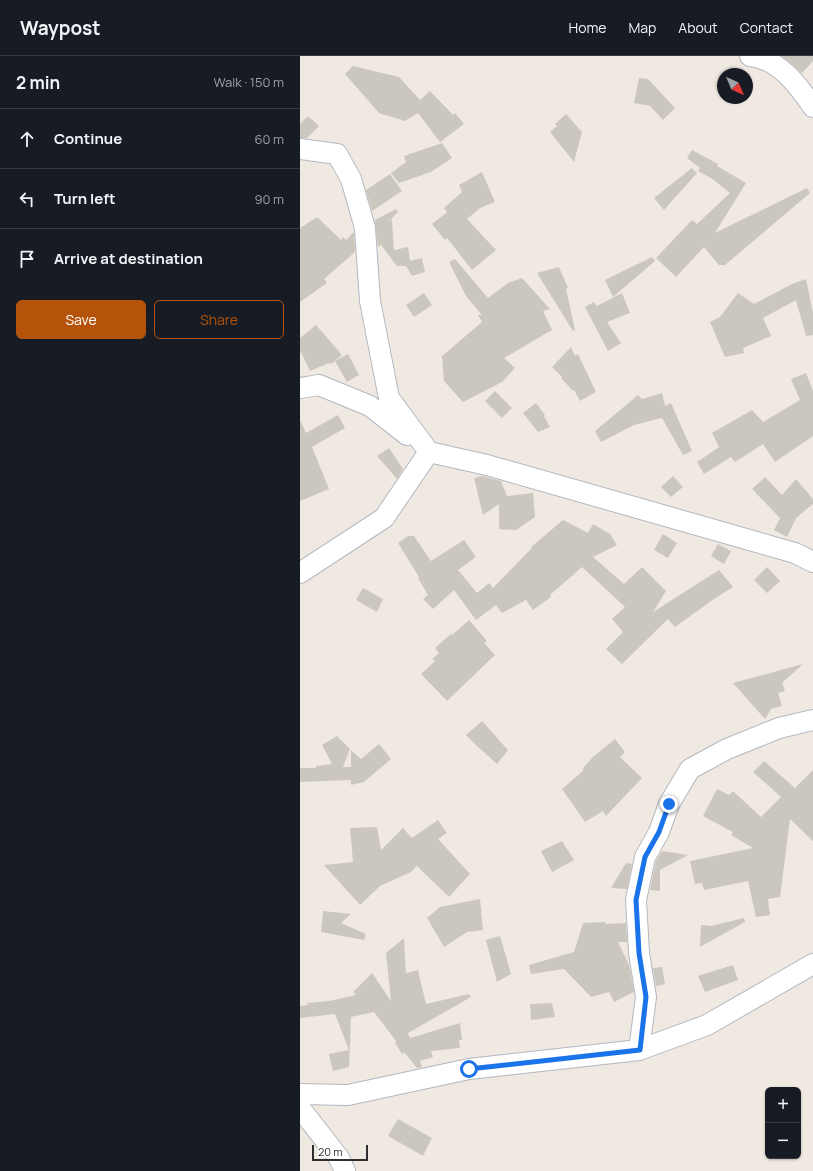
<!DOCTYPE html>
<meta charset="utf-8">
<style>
:root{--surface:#171b24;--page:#20242c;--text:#f1f3f6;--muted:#9ea1a6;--line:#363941;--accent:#b45309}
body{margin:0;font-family:Manrope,sans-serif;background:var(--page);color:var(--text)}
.controls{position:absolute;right:12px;bottom:12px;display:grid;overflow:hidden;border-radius:6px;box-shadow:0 1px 3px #0004}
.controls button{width:36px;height:36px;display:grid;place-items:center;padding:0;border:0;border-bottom:1px solid var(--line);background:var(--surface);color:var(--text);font:20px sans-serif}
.compass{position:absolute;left:417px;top:12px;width:36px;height:36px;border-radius:50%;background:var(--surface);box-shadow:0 1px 3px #0004;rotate:136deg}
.scale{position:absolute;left:12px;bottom:10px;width:56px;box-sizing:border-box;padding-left:4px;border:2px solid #2e2e2e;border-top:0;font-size:11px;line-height:14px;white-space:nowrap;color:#2e2e2e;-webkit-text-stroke:3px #fff;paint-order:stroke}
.stop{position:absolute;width:12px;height:12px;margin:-9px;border:3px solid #1a73e8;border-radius:50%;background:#fff}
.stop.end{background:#1a73e8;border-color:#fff;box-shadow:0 1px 4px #0008}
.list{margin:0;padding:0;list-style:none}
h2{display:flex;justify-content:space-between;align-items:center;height:52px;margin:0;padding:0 16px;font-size:17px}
h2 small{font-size:13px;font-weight:400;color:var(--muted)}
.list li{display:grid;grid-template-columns:26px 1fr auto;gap:12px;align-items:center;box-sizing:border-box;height:60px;padding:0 16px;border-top:1px solid var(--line)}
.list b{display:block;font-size:15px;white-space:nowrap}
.list em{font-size:13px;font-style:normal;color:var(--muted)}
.actions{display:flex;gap:8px;padding:12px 16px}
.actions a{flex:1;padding:9px 0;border:1px solid var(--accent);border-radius:6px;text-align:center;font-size:14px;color:var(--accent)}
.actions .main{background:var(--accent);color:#fff}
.icon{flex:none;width:22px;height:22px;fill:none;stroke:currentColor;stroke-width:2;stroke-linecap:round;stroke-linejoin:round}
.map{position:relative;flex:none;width:513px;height:1115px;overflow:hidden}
header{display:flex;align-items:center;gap:24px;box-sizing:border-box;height:56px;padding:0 20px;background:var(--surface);border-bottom:1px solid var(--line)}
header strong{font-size:19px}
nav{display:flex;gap:22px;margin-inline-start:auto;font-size:14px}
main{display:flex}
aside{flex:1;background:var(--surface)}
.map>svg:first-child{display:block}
</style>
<header>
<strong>Waypost</strong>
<nav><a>Home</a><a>Map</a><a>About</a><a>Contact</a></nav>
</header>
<main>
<aside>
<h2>2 min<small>Walk · 150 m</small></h2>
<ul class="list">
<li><svg class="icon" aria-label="ahead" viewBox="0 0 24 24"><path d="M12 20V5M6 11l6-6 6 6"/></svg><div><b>Continue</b></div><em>60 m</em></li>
<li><svg class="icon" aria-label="left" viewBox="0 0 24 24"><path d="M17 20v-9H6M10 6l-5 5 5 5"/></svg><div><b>Turn left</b></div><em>90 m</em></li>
<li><svg class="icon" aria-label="arrive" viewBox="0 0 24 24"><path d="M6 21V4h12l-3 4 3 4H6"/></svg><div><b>Arrive at destination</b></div></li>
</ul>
<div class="actions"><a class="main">Save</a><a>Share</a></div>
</aside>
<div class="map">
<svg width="513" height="1115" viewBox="0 0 513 1115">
<rect width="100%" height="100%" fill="#efe9e1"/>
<path fill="#cbc7bf" d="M482 0H513V5L502 17Z
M53 10 99 21 120 44 130 35 153 59 155 57 164 68 140 86 118 57 105 65 79 57 45 18Z
M339 22 348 23 375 52 363 64 350 50 334 47Z
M266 58 282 76 274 106 250 76 257 70 255 68Z
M8 60 19 70 7 82H0V68Z
M142 87 152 102 131 116 99 127 91 117 106 106 104 100Z
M392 94 418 108 417 110 446 127 415 177 507 132 510 137 425 209H419L404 191 376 221 356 202 392 164 397 168 430 137 411 122 398 115 400 112 387 102Z
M392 112 397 117 364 154 354 142Z
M182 116 195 146 180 152 167 163 196 194 172 214 147 182 145 184 132 168 147 156 144 152 162 136 159 129Z
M90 118 102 135 72 155 66 134Z
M96 153 98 156 88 166 92 163 94 194 108 191 110 205 122 202 125 216 112 220 106 210H97L81 189 78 191 75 164Z
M17 161 41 184 43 181 46 184 54 176 55 196 24 223 27 227 0 246V172Z
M352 201 355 205 313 241 305 224Z
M155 203 188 242 208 227 222 222 250 253 243 255 252 274 204 302 215 312 202 326 163 346 144 325 142 300 182 266 178 259H182L166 240 149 206Z
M259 211 268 232 266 233 275 274 273 275 237 217Z
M506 223 513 257V279L506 280 496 244 463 262 471 280 443 292 444 297 425 301 410 266 420 261 438 237 454 248 492 228Z
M124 237 132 249 114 261 106 249Z
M322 237 330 257 307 266 321 287 308 295 285 251 294 246 297 250Z
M16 269 42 299 31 308 29 307 10 315 0 294V282Z
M271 291 275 300 278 298 296 336 280 345 274 334 273 335 261 322 262 321 252 311Z
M48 298 59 319 47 326 35 305Z
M506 317 513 335V380L475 406 463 388 435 406 431 401 404 418 397 406 419 391 412 377 452 354 463 366 500 344 491 323Z
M195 335 212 352 202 362 185 345Z
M362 337 365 350 371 347 392 395 383 399 362 362 334 369 301 386 295 375 338 339 342 343Z
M236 347 245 359 244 360 250 371 238 376 223 357Z
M38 359 45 372 12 391 29 433 0 445V364L6 377Z
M89 392 103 413 97 423 77 400Z
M182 420 201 425 207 440 233 437 235 461 216 474 199 473V448L183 459 174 422Z
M373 420 383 431 371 441 361 431Z
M465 421 482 439 496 423 513 443V448L496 462 487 481 474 474 480 462 452 433Z
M263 464 288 477 293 468 310 478 317 489 293 501 324 528 342 511 366 535 353 556 419 514 433 531 411 545 375 571 368 563 322 608 306 593 323 576 312 563 325 551 282 511 250 539 251 541 233 554 226 544 202 557 196 549 176 564 154 534 133 553 123 543 128 539 118 522 119 521 98 487 108 480H114L131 505 164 484 176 501 158 514 177 537 189 527 193 532 232 492 231 491Z
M363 478 377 487 368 502 354 494Z
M418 488 431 495 424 508 411 500Z
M467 511 480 525 467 537 454 524Z
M63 532 83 543 77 556 56 544Z
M169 564 187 585 184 587 195 599 147 645 121 618 135 605 132 603 139 597 135 592 151 578 152 579Z
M503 608 482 627 485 635 478 637 482 650 471 653 465 663 433 627Z
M182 665 208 694 197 708 178 691 166 679Z
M37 680 50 693 43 711H51V694L61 703 79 688 91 703 64 726 51 729V724L0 726V712H16V710L32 708 22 689Z
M315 683 325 696 320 701 342 722 306 760 303 755 285 766 262 733 284 714 282 713 294 700Z
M464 705 495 732 513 714V785L490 763 480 841 468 843 470 859 456 861 448 825 404 834 402 827 395 828 390 805 453 792 431 779 433 776 403 760 417 733 429 739 433 735 461 761 481 741 453 716Z
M138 764 147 777 138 783 170 818 149 841 117 810 111 816 80 830 60 849 24 809 53 806 50 772 77 771 81 794 103 772 112 782Z
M262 785 274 804 252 816 241 795Z
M362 795 388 799 360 814V835L350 834 356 805Z
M326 807 332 808 327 833 311 832Z
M180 843 183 874 167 876 144 891 127 862 140 851Z
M23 855 51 858 41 867 66 878 64 884 21 876Z
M444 862 445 866 400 891 401 869 411 870Z
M306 866 305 868 326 867 327 886H318L329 909 334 936 314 946 309 936 291 941 264 913 231 918 229 909 274 896 283 867Z
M200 880 211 918 197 926 186 884Z
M104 882 106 917 118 914 126 948 169 938 171 941 108 977 110 982 160 967 162 984H159L160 992 131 995 133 1001 120 1005 122 1011 117 1012 104 996 102 998 95 987 96 985 74 956 51 961 49 1011 33 1015 29 998 49 994 35 958 0 962V950L8 949 7 947 29 945 56 939 53 936 72 917 91 945 86 897Z
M433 909 438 924 405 936 398 920Z
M362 911 365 928 356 930 353 912Z
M252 947 255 961 231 964 230 948Z
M98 1063 132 1082 123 1100 88 1080Z"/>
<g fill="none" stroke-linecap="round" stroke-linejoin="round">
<defs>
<path id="street" d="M450 0C479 3 498 29 513 51
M0 93 37 98 51 123 65 172 70 245 89 342 129 396
M0 332 19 329 70 350 107 379
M0 517 84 462 129 396 187 409 495 497 513 506
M339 994 346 941 339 897 336 844 345 801 359 776 369 748 390 713 427 693 479 672 513 664
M0 1038 48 1039 169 1013 339 994 407 969 513 908
M0 1052 39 1102 45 1115"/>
</defs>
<use href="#street" stroke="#b4b7c1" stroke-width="22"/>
<use href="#street" stroke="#fff" stroke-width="20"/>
</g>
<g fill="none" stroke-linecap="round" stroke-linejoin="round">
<path stroke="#1a73e8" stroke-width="5" d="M169 1013 340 994 346 941 339 897 336 844 345 801 359 776 369 748"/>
</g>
</svg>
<div class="controls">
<button>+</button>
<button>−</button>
</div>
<svg class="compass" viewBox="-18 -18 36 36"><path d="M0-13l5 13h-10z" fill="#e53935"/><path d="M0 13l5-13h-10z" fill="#9ea1a6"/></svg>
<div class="scale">20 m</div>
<div class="stop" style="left:169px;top:1013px"></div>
<div class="stop end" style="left:369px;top:748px"></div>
</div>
</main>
